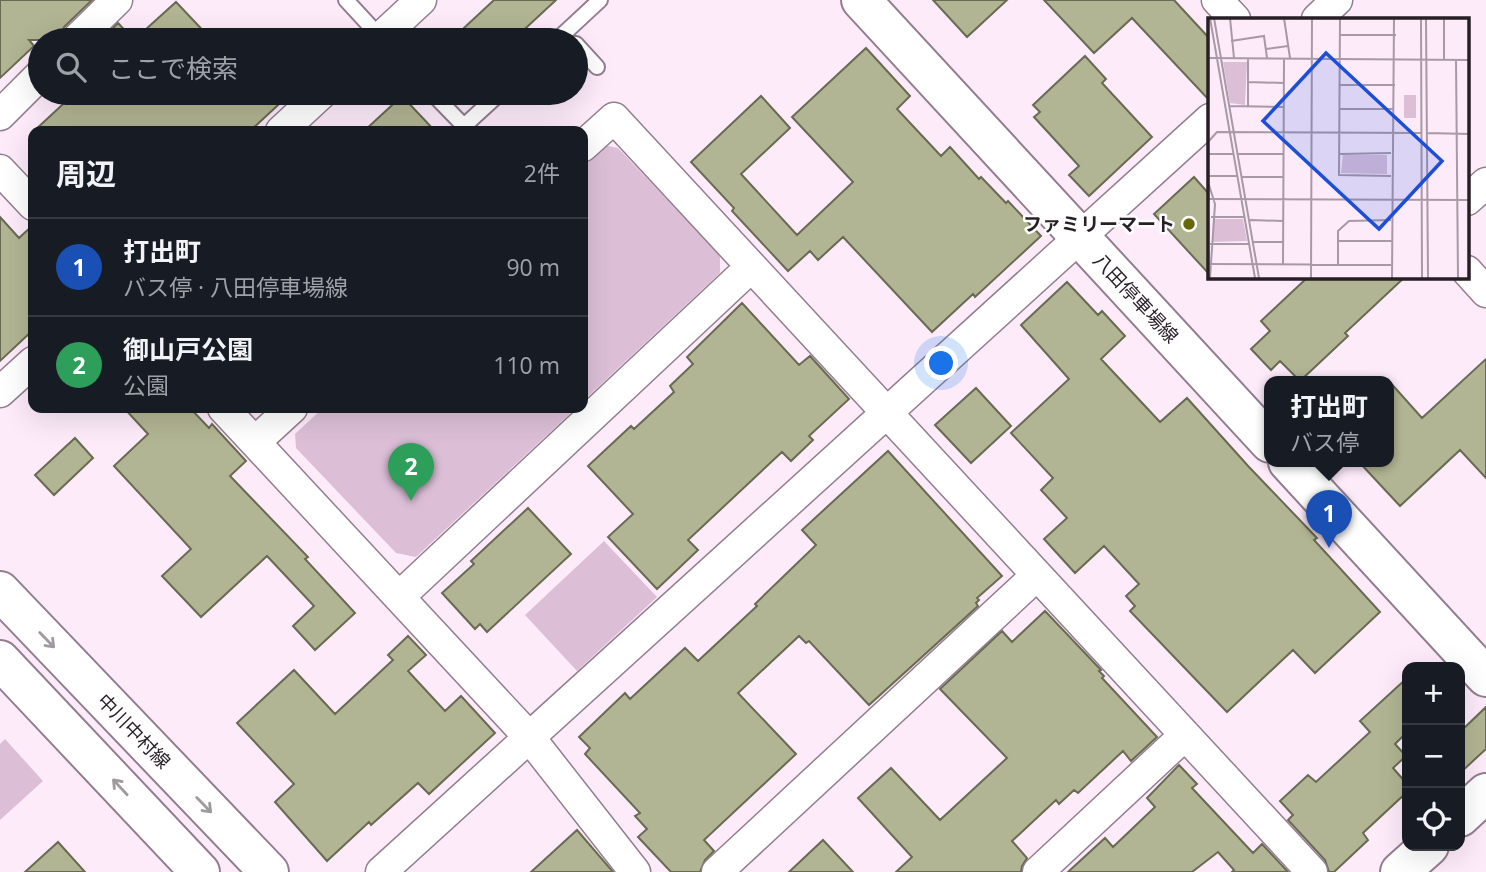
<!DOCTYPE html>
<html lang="ja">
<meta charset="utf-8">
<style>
:root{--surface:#171b24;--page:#242831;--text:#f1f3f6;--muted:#9ea1a6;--line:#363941;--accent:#b45309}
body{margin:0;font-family:"Open Sans","Noto Sans JP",sans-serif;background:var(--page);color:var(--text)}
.controls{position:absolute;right:21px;bottom:21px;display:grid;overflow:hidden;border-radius:14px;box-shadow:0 7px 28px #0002}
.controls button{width:63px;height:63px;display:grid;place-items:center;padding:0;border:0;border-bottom:2px solid var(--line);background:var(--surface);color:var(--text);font:35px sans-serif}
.you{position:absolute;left:942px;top:364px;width:24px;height:24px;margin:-18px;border:5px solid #fff;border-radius:50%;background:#1a73e8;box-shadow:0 0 0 10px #1a73e833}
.badge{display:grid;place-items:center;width:46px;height:46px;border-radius:50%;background:var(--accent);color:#fff;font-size:23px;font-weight:700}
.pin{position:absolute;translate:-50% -58px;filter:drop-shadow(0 2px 4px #0008)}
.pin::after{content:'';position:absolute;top:37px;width:24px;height:21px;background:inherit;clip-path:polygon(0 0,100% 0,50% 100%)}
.popup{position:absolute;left:1264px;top:376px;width:130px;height:91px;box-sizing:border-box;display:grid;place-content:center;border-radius:14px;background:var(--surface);filter:drop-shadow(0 2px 5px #0005);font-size:23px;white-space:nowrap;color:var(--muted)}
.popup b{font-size:26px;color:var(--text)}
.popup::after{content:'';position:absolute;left:50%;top:100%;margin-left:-14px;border:14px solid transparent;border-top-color:var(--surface)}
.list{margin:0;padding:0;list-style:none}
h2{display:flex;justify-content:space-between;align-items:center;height:91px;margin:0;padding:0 28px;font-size:30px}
h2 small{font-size:23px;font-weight:400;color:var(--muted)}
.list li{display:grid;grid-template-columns:46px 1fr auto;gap:21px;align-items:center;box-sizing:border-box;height:98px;padding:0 28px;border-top:2px solid var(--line)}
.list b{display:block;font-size:26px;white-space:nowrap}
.list p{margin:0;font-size:23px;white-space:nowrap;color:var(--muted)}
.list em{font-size:23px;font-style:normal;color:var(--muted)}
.icon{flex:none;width:38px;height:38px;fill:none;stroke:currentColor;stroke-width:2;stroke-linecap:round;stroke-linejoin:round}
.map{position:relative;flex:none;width:1486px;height:872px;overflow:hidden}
.search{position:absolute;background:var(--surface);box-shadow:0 7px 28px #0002;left:28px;top:28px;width:560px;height:77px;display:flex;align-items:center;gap:18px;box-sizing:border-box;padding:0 24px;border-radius:38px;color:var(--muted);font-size:26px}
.panel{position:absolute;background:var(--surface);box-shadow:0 7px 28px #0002;left:28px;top:126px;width:560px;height:287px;border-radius:14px}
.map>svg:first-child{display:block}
</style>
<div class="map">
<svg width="1486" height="872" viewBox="0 0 1486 872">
<rect width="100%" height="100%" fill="#fdebfa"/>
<path fill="#dcbfd7" d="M604 145 618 148 720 255V273L583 401V165Z
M323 408H576L416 557 396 553 296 448 295 434Z
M604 541 657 597 577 671 525 615Z
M5 739 43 781 0 820V744Z"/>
<path fill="#b2b593" stroke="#686a53" stroke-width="2" d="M0 0H92L64 27 59 40H29L34 46 0 78Z
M494 0H556L513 40H451Z
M933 0H1007L967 37Z
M1044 0H1174L1209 38V100L1132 18 1094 53Z
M176 2 212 40H134Z
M118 23 134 40H101Z
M866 48 910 96 897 109 941 156 950 147 979 179 981 177 1006 203 1008 201 1041 236 975 297 973 294 932 332 843 237 818 260 810 251 788 271 732 211 734 208 691 162 761 96 790 128 741 174 797 235 853 182 792 117Z
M1085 56 1106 79 1102 83 1152 137 1089 196 1069 175 1079 166 1034 117 1040 112 1033 105Z
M75 93H291L250 131H34Z
M402 96 435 131H364Z
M1194 177 1209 194V274L1154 214Z
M0 217 19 238 33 225V330L0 361Z
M1309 276H1406L1345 333 1348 336 1300 381 1280 361 1271 370 1251 349 1270 331 1261 321Z
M1067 282 1098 315 1102 311 1125 336 1101 359 1160 422 1187 398 1249 467 1317 538 1314 540 1380 612 1315 673 1293 650 1227 712 1130 611 1135 606 1126 596 1139 584 1104 546 1075 573 1044 539 1067 518 1041 490 1053 478 1011 433 1069 379 1021 325Z
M742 303 799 365 810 356 849 399 809 436 813 440 791 461 782 452 688 540 698 550 657 589 608 537 633 514 588 466 631 426 634 429 674 392 670 386 693 364 687 357Z
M1486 359V478L1460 450 1400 506 1359 462H1389V381L1422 418Z
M976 388 1011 426 971 463 935 425Z
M124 408H190L209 428 212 424 246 461 230 476 308 557 305 559 355 613 315 650 293 626 314 606 267 556 201 617 162 576 191 549 114 466 148 434Z
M75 438 93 458 54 495 35 475Z
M888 451 1002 576 977 598 979 600 976 603 978 606 869 705 809 641 806 643 799 636 738 693 796 754 704 840 714 851 705 860 700 872H671L638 837 647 829 635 816 640 813 585 754 590 748 579 737 625 693 630 699 685 648 698 661 757 606 755 604 816 545 802 530Z
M528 508 571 554 487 632 480 624 475 629 442 593 474 564 471 561Z
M1045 611 1101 670 1099 671 1104 676 1102 678 1157 737 1131 761 1123 751 1078 793 1074 790 1059 804 1056 800 1012 841 1027 858 1022 866 1021 872H896L912 857 858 798 891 768 940 820 1007 758 940 689 1002 631 1012 642Z
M408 636 426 655 408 671 445 711 461 696 495 733 429 794 418 783 371 825 369 822 327 861 275 802 294 784 237 723 294 670 335 714 393 660 388 655Z
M1407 678V732L1395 744 1406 756 1393 768 1407 784V792L1363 833 1368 840 1334 872H1329L1325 860 1288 820 1293 815 1280 801 1308 775 1316 782 1370 732 1360 721Z
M1486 707V749L1460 773V732Z
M1179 765 1197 784 1192 788 1253 853 1262 844 1288 872H1232L1234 870 1218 852 1192 872H1068L1105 838 1113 847 1155 807 1147 798Z
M577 830 613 872H531Z
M823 840 853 872H789Z
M58 842 85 872H25Z"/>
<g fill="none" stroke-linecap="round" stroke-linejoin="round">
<defs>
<path id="lane" d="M346 0 382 39
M557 40 600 0
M576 44 597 67
M432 93 464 126 500 93"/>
<path id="street" d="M1217 0 1235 19
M1317 19 1337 0
M76 40 117 0
M378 40 421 0
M0 115 40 75
M281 131 322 93
M583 146 614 118 1312 872
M0 170 33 205
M1467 200 1486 183
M1467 271 1486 292
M0 392 33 362
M223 408 530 738 635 872
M255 442 292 408
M399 597 751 267
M381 872 1210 119
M717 872 1036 576
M1038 872 1185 735"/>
<path id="secondary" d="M861 0 1270 443
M1288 462 1486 677
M0 591 269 872
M0 660 200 872
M1460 817 1486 793
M1400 872 1429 846"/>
</defs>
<use href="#lane" stroke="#937e8f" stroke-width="18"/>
<use href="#street" stroke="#937e8f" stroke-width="33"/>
<use href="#secondary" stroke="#937e8f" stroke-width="42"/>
<use href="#lane" stroke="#fff" stroke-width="14"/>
<use href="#street" stroke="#fff" stroke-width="30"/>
<use href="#secondary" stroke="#fff" stroke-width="38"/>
</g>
<defs><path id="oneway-shaft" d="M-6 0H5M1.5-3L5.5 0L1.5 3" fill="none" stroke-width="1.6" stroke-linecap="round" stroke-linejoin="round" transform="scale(1.75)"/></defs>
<g stroke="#9e9a9d">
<use href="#oneway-shaft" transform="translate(47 640) rotate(46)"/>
<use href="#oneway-shaft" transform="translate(120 787) rotate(-133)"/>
<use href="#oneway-shaft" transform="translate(204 805) rotate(46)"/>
</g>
<circle fill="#676908" stroke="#fefefe" stroke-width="2.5" cx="1189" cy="224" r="7"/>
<g text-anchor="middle" stroke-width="5" stroke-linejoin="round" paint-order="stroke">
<g font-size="19" font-weight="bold" fill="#271f26" stroke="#fefefe" text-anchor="end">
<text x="1175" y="231">ファミリーマート</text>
</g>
<g font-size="19" fill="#271f26" stroke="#fefefe">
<text transform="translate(1136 298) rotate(47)" y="7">八田停車場線</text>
<text transform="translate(134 731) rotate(46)" y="7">中川中村線</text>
</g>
</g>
<g transform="translate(1208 18)">
<rect width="261" height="261" fill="#fdebfa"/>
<path d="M15 44H39L37 87 22 85ZM196 77H208V100H196ZM179 137V156L133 155 135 137ZM5 201H35L39 223 5 224Z" fill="#dcbfd7"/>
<path fill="none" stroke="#a799a5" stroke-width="2" d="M2 0 47 260M6 0 51 260M22 0 26 40M76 0 82 40M132 0 131 157 183 158M213 0 214 260M218 0 220 260M236 0V42M132 17H188M23 23 56 18 59 40M58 31 80 28M0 40 261 42M248 42 250 260M40 64 76 65M132 67H187M22 88 76 89M40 88V40M132 91H185M219 115 261 116M0 124 9 114 213 115M0 136H25M30 136H76M132 136 183 135M0 158H29M34 159H76M0 164 7 186 2 260M0 181 261 182M3 199H36M42 202 75 203M130 223H184M45 224H75M2 226H41M0 246 183 247M75 247 76 41M130 247V213L141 203 183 202M103 260 104 0M184 260 186 0"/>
<path fill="#1d4ed8" fill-opacity="0.15" stroke="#1d4ed8" stroke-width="3.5" d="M118 35 234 143 171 211 55 103Z"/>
<rect width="261" height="261" fill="none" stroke="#271f26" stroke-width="3.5"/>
</g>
</svg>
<div class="controls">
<button>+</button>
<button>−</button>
<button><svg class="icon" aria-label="locate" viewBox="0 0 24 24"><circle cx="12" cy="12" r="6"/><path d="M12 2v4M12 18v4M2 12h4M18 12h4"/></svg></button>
</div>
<div class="you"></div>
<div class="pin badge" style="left:1329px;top:548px;background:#1a4fb4">1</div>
<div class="popup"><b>打出町</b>バス停</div>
<div class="pin badge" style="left:411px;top:501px;background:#2e9e5b">2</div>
<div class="search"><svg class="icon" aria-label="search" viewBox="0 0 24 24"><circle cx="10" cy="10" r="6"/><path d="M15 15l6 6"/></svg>ここで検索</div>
<section class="panel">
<h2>周辺<small>2件</small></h2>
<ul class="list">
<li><span class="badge" style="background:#1a4fb4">1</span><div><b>打出町</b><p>バス停 · 八田停車場線</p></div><em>90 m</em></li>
<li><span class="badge" style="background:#2e9e5b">2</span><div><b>御山戸公園</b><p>公園</p></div><em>110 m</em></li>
</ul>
</section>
</div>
